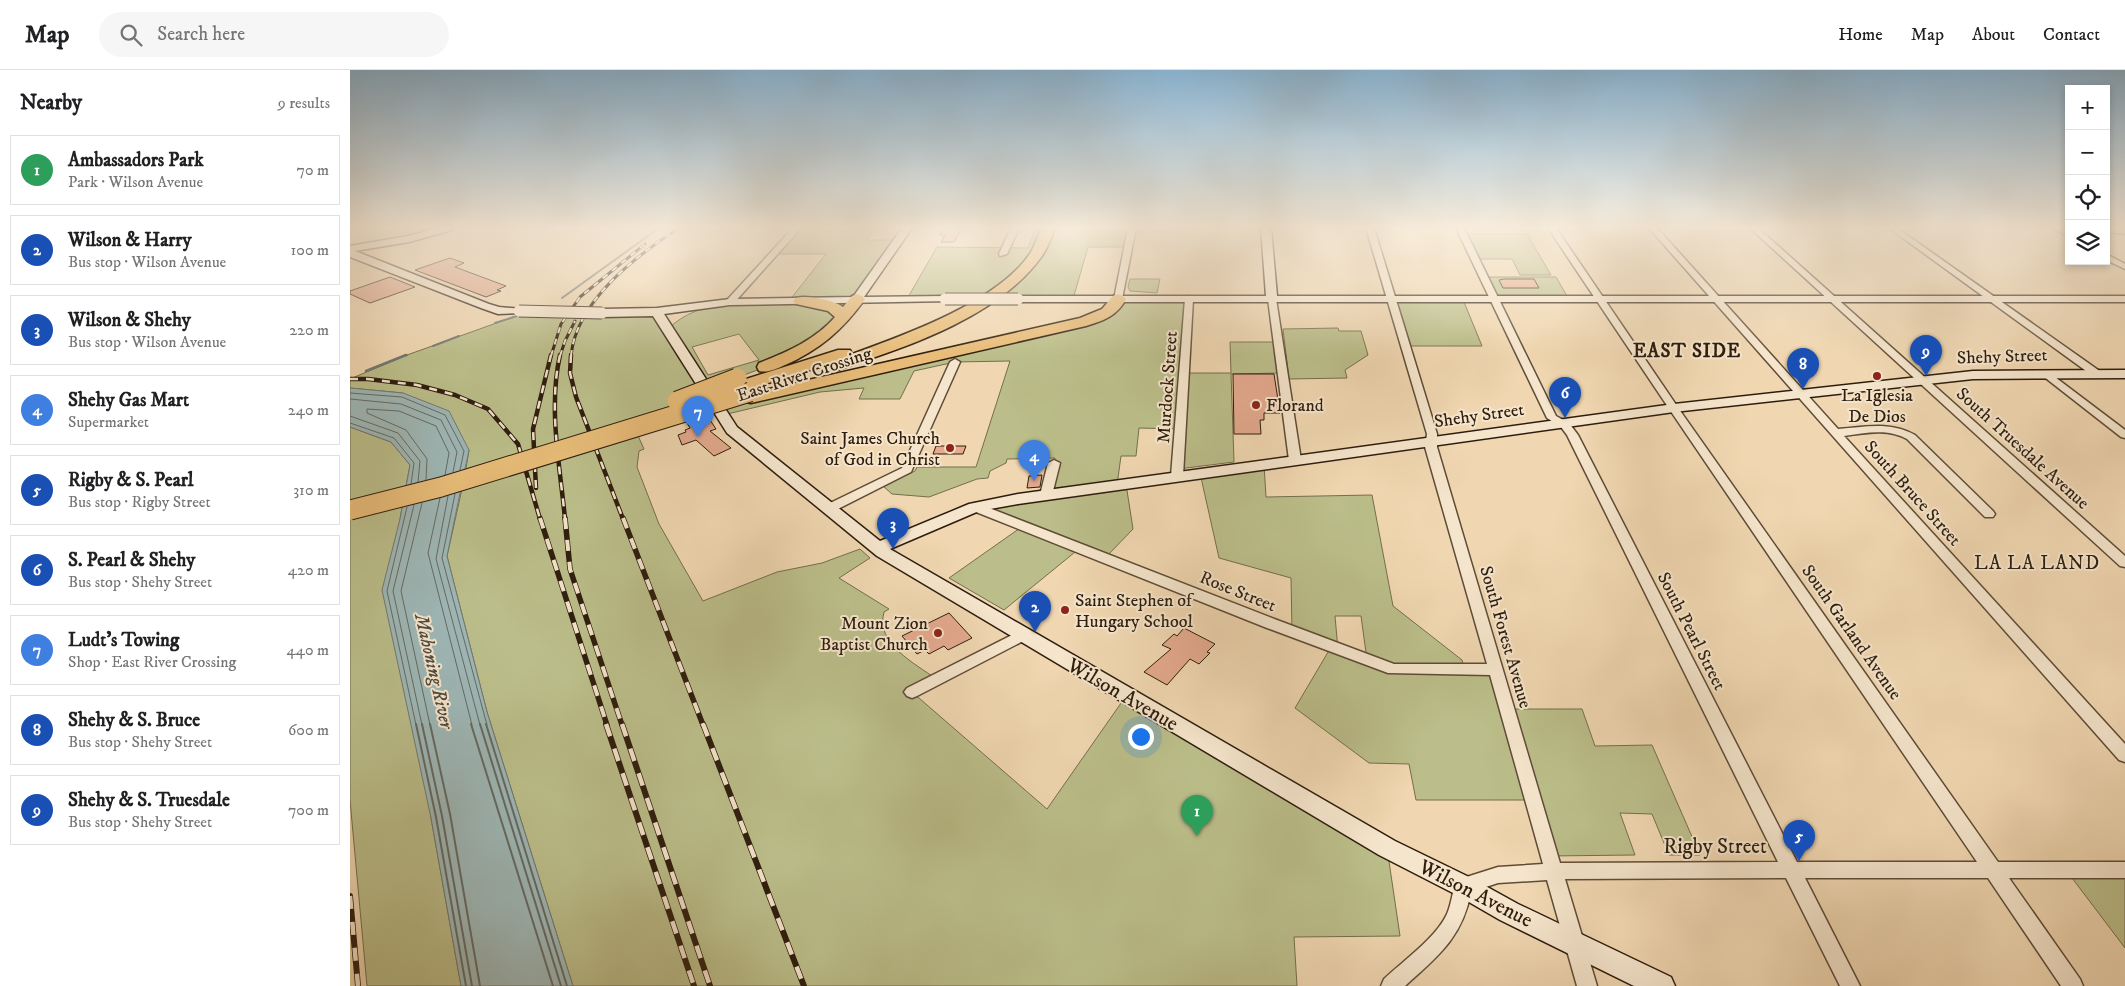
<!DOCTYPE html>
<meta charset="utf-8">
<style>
:root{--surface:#fff;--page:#f6f6f6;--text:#202124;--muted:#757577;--line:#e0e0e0;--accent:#8f2418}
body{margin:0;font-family:"IM FELL DW Pica",serif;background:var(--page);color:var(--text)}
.controls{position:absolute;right:15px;top:15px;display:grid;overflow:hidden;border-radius:0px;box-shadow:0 2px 8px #0003}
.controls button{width:45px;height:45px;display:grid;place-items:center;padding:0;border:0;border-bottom:1px solid var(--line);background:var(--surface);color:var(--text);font:25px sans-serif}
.you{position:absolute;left:790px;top:666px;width:18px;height:18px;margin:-12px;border:4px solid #fff;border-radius:50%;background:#1a73e8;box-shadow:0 0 0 8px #1a73e833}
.badge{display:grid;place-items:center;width:32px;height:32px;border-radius:50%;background:var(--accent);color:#fff;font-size:16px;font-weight:700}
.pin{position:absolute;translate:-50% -41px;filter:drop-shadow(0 1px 2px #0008)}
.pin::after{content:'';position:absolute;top:26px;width:18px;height:15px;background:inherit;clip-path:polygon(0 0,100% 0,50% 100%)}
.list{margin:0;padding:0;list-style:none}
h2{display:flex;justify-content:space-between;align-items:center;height:65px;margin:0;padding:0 20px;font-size:21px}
h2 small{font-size:16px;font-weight:400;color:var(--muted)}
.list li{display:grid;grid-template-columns:32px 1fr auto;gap:15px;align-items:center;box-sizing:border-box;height:70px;margin:0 10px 10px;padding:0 10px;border:1px solid var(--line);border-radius:0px}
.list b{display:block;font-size:19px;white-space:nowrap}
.list p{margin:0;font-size:16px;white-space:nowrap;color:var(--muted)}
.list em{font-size:16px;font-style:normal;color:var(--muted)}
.icon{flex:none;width:28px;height:28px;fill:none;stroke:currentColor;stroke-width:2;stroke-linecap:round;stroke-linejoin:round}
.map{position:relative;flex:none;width:1775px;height:916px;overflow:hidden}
header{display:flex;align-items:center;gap:30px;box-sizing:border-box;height:70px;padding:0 25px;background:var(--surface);border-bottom:1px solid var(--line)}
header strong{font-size:24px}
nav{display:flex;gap:28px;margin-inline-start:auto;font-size:18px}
.search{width:350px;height:45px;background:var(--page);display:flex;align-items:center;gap:12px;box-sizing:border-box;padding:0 18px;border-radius:28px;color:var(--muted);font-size:19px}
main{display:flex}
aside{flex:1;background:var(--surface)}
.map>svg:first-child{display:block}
</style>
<header>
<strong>Map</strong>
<div class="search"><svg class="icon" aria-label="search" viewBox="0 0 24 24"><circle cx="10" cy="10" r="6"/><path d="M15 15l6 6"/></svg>Search here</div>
<nav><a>Home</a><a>Map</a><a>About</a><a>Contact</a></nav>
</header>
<main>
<aside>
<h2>Nearby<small>9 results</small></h2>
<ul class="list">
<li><span class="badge" style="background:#2e9e5b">1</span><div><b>Ambassadors Park</b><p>Park · Wilson Avenue</p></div><em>70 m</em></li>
<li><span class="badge" style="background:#1a4fb4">2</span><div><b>Wilson &amp; Harry</b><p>Bus stop · Wilson Avenue</p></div><em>100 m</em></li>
<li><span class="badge" style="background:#1a4fb4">3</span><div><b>Wilson &amp; Shehy</b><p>Bus stop · Wilson Avenue</p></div><em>220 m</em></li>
<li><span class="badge" style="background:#3f7fe0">4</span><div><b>Shehy Gas Mart</b><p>Supermarket</p></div><em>240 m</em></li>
<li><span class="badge" style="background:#1a4fb4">5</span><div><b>Rigby &amp; S. Pearl</b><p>Bus stop · Rigby Street</p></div><em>310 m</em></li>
<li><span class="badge" style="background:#1a4fb4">6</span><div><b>S. Pearl &amp; Shehy</b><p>Bus stop · Shehy Street</p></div><em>420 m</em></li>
<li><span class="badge" style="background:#3f7fe0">7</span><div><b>Ludt's Towing</b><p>Shop · East River Crossing</p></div><em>440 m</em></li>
<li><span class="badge" style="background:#1a4fb4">8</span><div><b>Shehy &amp; S. Bruce</b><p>Bus stop · Shehy Street</p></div><em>600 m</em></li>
<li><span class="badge" style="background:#1a4fb4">9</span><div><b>Shehy &amp; S. Truesdale</b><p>Bus stop · Shehy Street</p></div><em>700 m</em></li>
</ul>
</aside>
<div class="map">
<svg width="1775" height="916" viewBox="0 0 1775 916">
<rect width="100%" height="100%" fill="#f0d7b1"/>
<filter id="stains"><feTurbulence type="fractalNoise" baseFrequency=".004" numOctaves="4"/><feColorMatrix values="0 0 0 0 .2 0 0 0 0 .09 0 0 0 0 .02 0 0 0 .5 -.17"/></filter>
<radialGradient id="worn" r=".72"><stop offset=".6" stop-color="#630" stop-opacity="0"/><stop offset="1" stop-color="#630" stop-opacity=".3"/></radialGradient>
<path fill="#bbbe8a" stroke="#746e4c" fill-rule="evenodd" d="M447 158H525L517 170H548L507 229 454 231 494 246 426 293 357 319 365 333 719 256 767 231 839 229 834 303H881L880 272H928L932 303 881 304 884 392 828 399 830 359 789 358 786 386H771L767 415 776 414 783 459 755 488 730 478 654 540 599 508 673 456 625 437 696 425 705 388 657 389 656 393 640 401 638 408 627 409 579 427 542 424 533 416 565 401 567 397H626L660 291 605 292 564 301 550 329H509L514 318 470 322 373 345 370 336 285 359 294 379 289 381 287 397 309 454 353 531 427 502 472 493 510 479 520 488 489 508 539 539 534 542C525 574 565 593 586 609L562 622 697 739 776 626 1037 778 1050 866 944 867 947 916H223L137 642 97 486 114 410 119 380 53 323 0 318V309L57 285 180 241 307 242 318 259C349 228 399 232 439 231L476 184H423ZM389 264 409 290 358 305 342 277Z
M686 158H782L779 177H738L723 229H557L587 177 678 178Z
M1114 164H1177L1201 205H1170L1162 189H1126Z
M1139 207H1206L1217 226H1148Z
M780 209H810L807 223 780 221 778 217Z
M1047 232H1114L1132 276H1061Z
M988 258 989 261H1011L1018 285 995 300 997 308 939 309 933 259Z
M0 357 41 372 60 395 50 449 81 748 111 916H17L0 730Z
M914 394 916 427 1022 425 1043 536 1112 590 1115 600H1146L1157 639H1232L1245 676 1302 675 1350 785H1319L1302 744 1270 743 1285 785 1199 786 1183 730H1066L1059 694 1019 693 945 638 981 577 942 562 941 508 869 488 850 403ZM985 546H1011L1017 590 988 580Z
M1716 800H1775V878Z"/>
<path fill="#9eb7b6" stroke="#717973" d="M0 318 53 323 99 341 119 380 97 486 137 642 223 916H111L81 748 32 520 50 449 60 395 41 372 0 357Z"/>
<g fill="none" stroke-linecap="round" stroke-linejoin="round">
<path stroke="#666a62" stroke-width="1" d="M0 323 52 327 95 345 114 381 110 400
M0 329 51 334 91 350 107 382 103 402
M0 346 48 363 70 391 68 412
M0 353 44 368 64 393 61 414
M76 410 77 389 56 360 17 343V339L49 341 86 356 99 383 95 405
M105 424 92 488 137 655
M98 426 86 489 130 655
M90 428 78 483 122 655
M72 433 51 521 80 655
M64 435 43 521 72 655
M57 437 37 521 66 655"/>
<path stroke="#666a62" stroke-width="2" d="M66 654 86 747 116 916
M72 654 92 746 122 916
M80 654 100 744 130 916
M121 654 203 916
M130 654 211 916
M136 654 217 916"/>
<path stroke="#717973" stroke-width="2" d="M212 228 309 158
M145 253 167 246
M83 276 109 266
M53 286 57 285"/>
<path stroke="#717973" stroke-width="2.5" d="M16 301 56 285"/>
</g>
<path fill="#e5aa8f" stroke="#2e1d0e" d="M594 158H612L604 172H591L595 165H589Z
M100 188 114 193 105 197 156 216 147 220 151 221 136 227 65 200Z
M40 207 65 217 20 233 0 224V221Z
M1154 209H1184L1189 218H1153L1149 210Z
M883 304H924L930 343H914V350H910L911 364H884Z
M358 347 366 359 360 361 381 378 364 386 346 370 332 375 328 365 336 362 335 360 340 358 337 353Z
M586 376H616L613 384H583Z
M692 405 690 417 677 418 679 406Z
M599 543 622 568 598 580 594 576 579 584 575 580 567 584 552 566Z
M834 558 865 574 857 582 860 583 849 594 840 589 817 615 794 602 821 579 812 575 824 564 827 566Z"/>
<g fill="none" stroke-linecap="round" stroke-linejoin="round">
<defs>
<path id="street" d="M443 158H451L383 234H377V230Z
M661 158H669L657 184 650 186 649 184Z
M778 158H786L772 229 768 232 764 229Z
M1016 158H1024L1087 364V377L1210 793 1428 792 1217 365 1211 357 1197 348 1106 158H1114L1206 346 1219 353 1228 365 1447 792H1627L1322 343 1198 158H1206L1331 342 1648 792H1775V808H1659L1730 909 1733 916H1711L1638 808H1455L1510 916H1490L1436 808 1215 809 1247 916H1227L1197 810 1148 813 1121 822C1112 868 1088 886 1055 916H1031L1034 909C1053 891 1086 868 1097 844 1102 833 1102 821 1107 810L1148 797 1193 794 1140 605 1038 603 917 558 621 440 619 437 625 433 629 434 927 550 1044 594H1137L1075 377 1077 364Z
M1299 158H1307L1488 359C1515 357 1540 351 1565 365L1643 441 1645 444 1643 447H1635L1557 369C1537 358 1516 363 1494 366L1775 674V692L1769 690Z
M1400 158H1408L1775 486V497L1770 496Z
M1539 158H1547L1751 302V306H1743Z
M1703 158H1712L1719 162V167Z
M1756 184 1775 194V199L1756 190Z
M839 226 843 229 833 406 827 409 821 406 835 229Z
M922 226 926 229 951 390 945 393 939 390 918 229Z
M605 289 610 292 561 402 482 442H474L472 439 474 436 552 398 600 292Z
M1697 301 1775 360V368L1771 367 1693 306 1692 304Z
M704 390 710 393 702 425 700 428H692L690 425 698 393Z
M672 560 677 561 679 565 677 569 567 626 562 628 557 626 554 622 557 618Z"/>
<path id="secondary" d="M88 158H103L102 160 59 172 5 181 139 234 149 237 173 239 175 241 173 243 148 244 131 238 0 187V176L58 166Z
M552 158H562L514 227 595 226 599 227 601 229 599 231 380 235 314 244 387 357 530 471 619 434 668 424 1324 334 1623 301 1775 300V308L1623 309 1324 342 668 434 629 441 540 479 1045 771 1121 808 1168 834 1321 907 1325 916H1284L1150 850 1105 824 1029 785 527 486 377 363 303 246 252 247 246 243 252 239 307 238 380 229 503 227Z
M911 158H921L927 226H1775V232H668L662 229 668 226H916Z"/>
<path id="highway" d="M692 158H705C701 167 698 178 692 186 648 248 556 277 487 300H475L473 296 399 319 393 318 390 314 393 310 488 280H500L502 284C555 265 650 231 681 182 685 175 688 165 692 158Z
M1756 158H1775V164L1756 162Z
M507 224 512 226 515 229C493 260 469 280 435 295 426 299 418 303 409 301L407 297 409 293C437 282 465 270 485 247L478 241 446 234 443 231 446 228C457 225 483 230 493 237L502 226Z
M768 224 773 226 776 229C767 246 753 251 736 256L401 333 395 332 392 328 395 324 401 323 730 248 752 239 763 226Z"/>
</defs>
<use href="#street" stroke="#5e4c37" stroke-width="3"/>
<use href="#secondary" stroke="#2e1d0e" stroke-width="3"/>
<use href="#highway" stroke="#2e1d0e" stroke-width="3"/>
<use href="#street" fill="#f5e5cc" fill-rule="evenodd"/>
<use href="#secondary" fill="#f5e5cc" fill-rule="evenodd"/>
<use href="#highway" fill="#e8bc78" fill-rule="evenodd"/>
<defs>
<path id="rail-far3" d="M201 286 211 254 230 227 295 174
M210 286 215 271 225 251
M221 286C226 231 286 186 329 158"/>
<path id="rail-far2" d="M210 285C198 338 210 396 215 449
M221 285 220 303 226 327 273 449
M0 309H18L67 315 105 325 138 339 168 374 190 449
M186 418 183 359 201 285"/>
<path id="rail-far1" d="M190 448 257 655
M215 448 220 499 272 655
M273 448 353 655"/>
<path id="rail" d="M256 654 344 916
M272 654 360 916
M353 654 454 916
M0 826 8 916"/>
</defs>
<use href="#rail-far3" stroke="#2e1d0e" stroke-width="3"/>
<use href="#rail-far2" stroke="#2e1d0e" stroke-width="4.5"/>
<use href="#rail-far1" stroke="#2e1d0e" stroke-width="5.5"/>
<use href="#rail" stroke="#2e1d0e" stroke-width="6"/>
<use href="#rail-far3" stroke="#f5e5cc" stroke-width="2" stroke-dasharray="6" stroke-linecap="butt"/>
<use href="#rail-far2" stroke="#f5e5cc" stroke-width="2.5" stroke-dasharray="8" stroke-linecap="butt"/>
<use href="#rail-far1" stroke="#f5e5cc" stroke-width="4" stroke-dasharray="11" stroke-linecap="butt"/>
<use href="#rail" stroke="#f5e5cc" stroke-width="4.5" stroke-dasharray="13" stroke-linecap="butt"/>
<defs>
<path id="secondary-bridge" d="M595 229H668
M169 241 252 243"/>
<path id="highway-bridge" d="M327 331 387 308
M0 440 91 417 400 322"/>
</defs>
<use href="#secondary-bridge" stroke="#2e1d0e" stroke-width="13" stroke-linecap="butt"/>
<use href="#highway-bridge" stroke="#2e1d0e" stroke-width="21" stroke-linecap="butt"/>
<use href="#secondary-bridge" stroke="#f5e5cc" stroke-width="11"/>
<use href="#highway-bridge" stroke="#e8bc78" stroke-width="19"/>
</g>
<linearGradient id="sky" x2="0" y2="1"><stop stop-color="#8ab5d4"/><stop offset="0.55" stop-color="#f8eddc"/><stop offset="1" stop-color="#f8eddc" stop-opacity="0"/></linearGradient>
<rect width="1775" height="286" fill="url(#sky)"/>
<g fill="#8f2418" stroke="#f5e5cc" stroke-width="2">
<circle cx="1527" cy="306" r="5"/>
<circle cx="906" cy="335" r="5"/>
<circle cx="600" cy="378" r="5"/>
<circle cx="715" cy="540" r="5"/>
<circle cx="588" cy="563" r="5"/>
</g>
<g text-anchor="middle" stroke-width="4" stroke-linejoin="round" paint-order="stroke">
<g font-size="18" fill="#2e1d0e" stroke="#f5e5cc">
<text transform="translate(1652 286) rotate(-2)" y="6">Shehy Street</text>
<text transform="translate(454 304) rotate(-18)" y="6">East River Crossing</text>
<text transform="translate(817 317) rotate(-86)" y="6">Murdock Street</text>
<text transform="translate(1129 345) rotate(-8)" y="6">Shehy Street</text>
<text transform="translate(1673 378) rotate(42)" y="6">South Truesdale Avenue</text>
<text transform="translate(1563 423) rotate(48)" y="6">South Bruce Street</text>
<text transform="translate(888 521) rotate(22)" y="6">Rose Street</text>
<text transform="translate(1342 561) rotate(63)" y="6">South Pearl Street</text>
<text transform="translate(1502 562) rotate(55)" y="6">South Garland Avenue</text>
<text transform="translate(1156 567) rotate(74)" y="6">South Forest Avenue</text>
</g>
<g font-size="18" fill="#2e1d0e" stroke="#f5e5cc" text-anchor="start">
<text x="1527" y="331" text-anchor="middle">La Iglesia<tspan x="1527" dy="21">De Dios</tspan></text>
<text x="916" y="341">Florand</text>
<text x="590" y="374" text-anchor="end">Saint James Church<tspan x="590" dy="21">of God in Christ</tspan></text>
<text x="725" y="536">Saint Stephen of<tspan x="725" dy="21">Hungary School</tspan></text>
<text x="578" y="559" text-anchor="end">Mount Zion<tspan x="578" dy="21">Baptist Church</tspan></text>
</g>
<g font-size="19" font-weight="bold" letter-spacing="1" fill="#2e1d0e" stroke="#f5e5cc">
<text x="1337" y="287">EAST SIDE</text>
</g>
<g font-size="19" letter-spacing="1" fill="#2e1d0e" stroke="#f5e5cc">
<text x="1687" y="499">LA LA LAND</text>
</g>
<g font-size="19" font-style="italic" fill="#504b40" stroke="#f5e5cc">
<text transform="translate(85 601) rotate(77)" y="7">Mahoning River</text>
</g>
<g font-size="21" fill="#2e1d0e" stroke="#f5e5cc">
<text transform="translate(773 624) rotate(30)" y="7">Wilson Avenue</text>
<text x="1365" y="783">Rigby Street</text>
<text transform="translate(1126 823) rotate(27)" y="7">Wilson Avenue</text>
</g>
</g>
<rect width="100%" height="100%" filter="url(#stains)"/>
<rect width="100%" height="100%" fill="url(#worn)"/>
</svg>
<div class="controls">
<button>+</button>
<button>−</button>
<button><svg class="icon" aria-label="locate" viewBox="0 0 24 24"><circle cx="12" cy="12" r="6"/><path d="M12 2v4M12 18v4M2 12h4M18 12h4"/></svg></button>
<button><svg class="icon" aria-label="layers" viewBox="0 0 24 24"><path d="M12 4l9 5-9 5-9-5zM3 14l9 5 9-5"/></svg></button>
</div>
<div class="you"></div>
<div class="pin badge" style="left:847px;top:766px;background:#2e9e5b">1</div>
<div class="pin badge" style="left:685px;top:562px;background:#1a4fb4">2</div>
<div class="pin badge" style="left:543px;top:479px;background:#1a4fb4">3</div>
<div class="pin badge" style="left:684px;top:411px;background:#3f7fe0">4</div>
<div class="pin badge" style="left:1449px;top:791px;background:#1a4fb4">5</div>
<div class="pin badge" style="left:1215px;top:348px;background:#1a4fb4">6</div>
<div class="pin badge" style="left:348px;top:367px;background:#3f7fe0">7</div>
<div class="pin badge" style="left:1453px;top:319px;background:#1a4fb4">8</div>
<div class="pin badge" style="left:1576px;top:306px;background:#1a4fb4">9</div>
</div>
</main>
